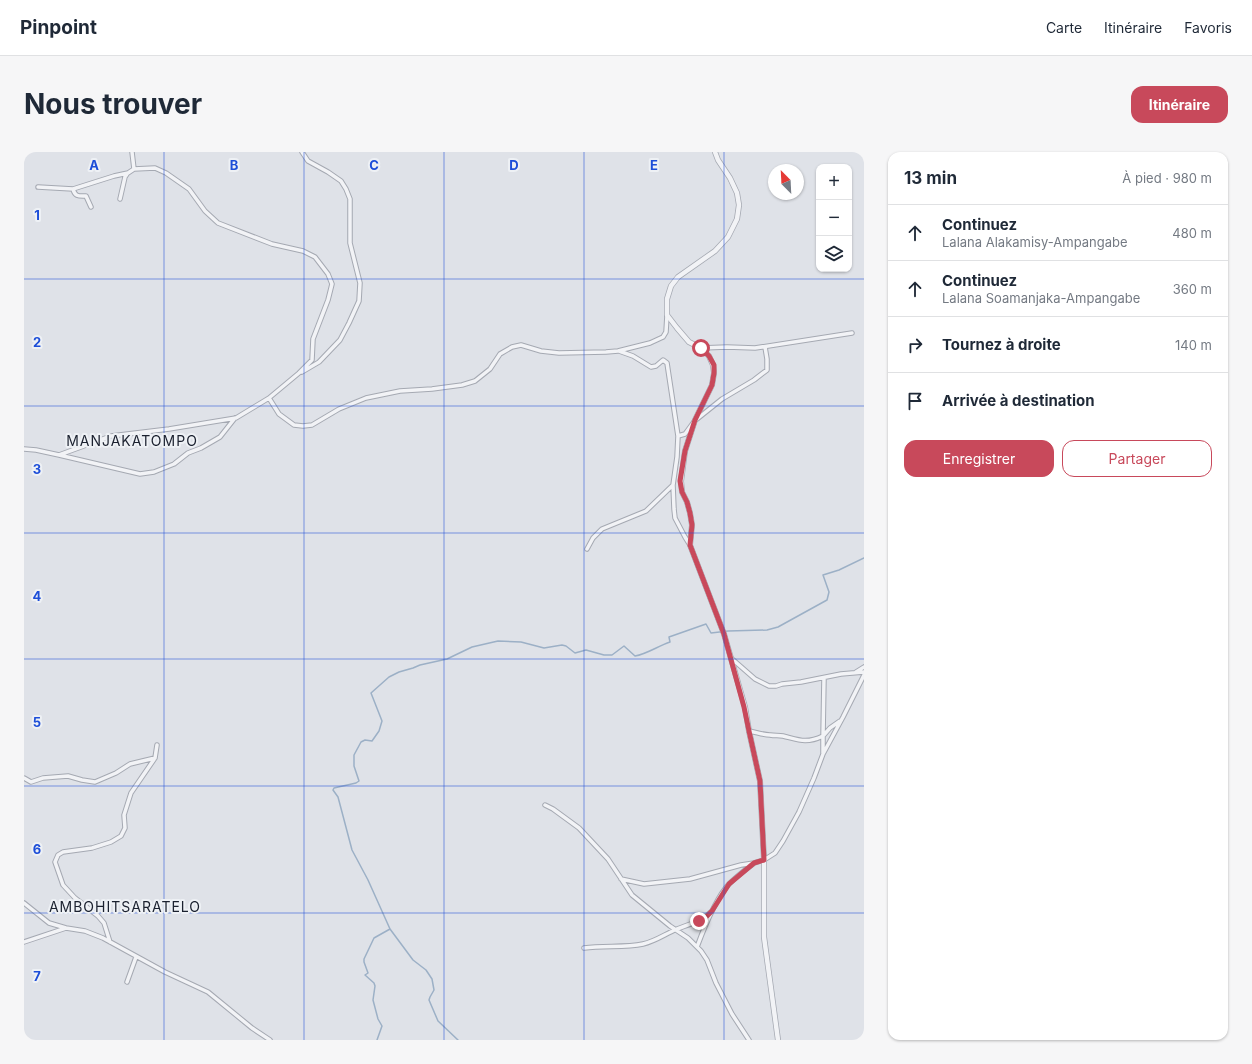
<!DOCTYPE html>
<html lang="fr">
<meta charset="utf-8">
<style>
:root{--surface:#fff;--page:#f6f6f7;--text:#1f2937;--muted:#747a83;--line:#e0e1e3;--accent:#c8495b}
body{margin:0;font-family:Inter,sans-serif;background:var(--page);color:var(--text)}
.controls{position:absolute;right:12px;top:12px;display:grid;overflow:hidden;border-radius:8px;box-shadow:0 1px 3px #0004}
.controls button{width:36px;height:36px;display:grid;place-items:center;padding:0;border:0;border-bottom:1px solid var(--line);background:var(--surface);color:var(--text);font:20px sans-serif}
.compass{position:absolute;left:744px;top:12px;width:36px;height:36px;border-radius:50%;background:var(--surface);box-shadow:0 1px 3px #0004;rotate:336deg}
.stop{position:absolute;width:12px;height:12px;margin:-9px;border:3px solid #c8495b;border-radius:50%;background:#fff}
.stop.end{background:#c8495b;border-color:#fff;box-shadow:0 1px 4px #0008}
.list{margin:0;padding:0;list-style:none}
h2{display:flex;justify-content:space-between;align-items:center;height:52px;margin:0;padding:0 16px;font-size:17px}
h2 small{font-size:13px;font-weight:400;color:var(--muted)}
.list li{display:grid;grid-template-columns:26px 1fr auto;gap:12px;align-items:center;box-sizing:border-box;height:56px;padding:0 16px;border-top:1px solid var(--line)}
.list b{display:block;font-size:15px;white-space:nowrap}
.list p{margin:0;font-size:13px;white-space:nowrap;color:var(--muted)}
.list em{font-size:13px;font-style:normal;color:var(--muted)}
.actions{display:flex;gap:8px;padding:12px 16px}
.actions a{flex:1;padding:9px 0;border:1px solid var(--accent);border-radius:12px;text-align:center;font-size:14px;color:var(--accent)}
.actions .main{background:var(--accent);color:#fff}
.icon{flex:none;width:22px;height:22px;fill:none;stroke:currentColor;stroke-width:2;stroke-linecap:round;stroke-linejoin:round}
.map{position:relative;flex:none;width:840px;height:888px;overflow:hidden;border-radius:12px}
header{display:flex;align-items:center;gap:24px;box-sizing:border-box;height:56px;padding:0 20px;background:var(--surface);border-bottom:1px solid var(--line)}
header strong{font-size:19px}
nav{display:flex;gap:22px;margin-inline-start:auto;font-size:14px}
.intro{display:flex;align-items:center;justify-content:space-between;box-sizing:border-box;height:96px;padding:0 24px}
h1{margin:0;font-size:28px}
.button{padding:10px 18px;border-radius:12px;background:var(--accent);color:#fff;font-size:14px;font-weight:700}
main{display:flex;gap:24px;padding:0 24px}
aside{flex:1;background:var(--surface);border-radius:12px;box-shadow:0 1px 3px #0004}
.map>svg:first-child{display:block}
</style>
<header>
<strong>Pinpoint</strong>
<nav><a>Carte</a><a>Itinéraire</a><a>Favoris</a></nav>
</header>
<div class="intro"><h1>Nous trouver</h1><a class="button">Itinéraire</a></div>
<main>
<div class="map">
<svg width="840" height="888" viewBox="0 0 840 888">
<rect width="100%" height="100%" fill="#dfe2e8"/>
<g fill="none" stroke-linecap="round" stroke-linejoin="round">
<path stroke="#9cb0c6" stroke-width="1.5" d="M353 888 358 874 354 867 349 848 351 834 350 831 341 823 344 821 340 810V807L350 786 366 777
M434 888 414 869 405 848 406 845 410 838 408 827 402 818 389 808 366 777 344 728 328 698 314 645 309 638 310 636 332 631 335 629 330 614V603L337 590 341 588 348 589 355 579 358 569 347 541 365 525 375 520 389 516 396 513 423 507 448 495 474 489 497 490 520 496 538 493 542 494 551 501 562 498 580 503H588L600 494 611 504C623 502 634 494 646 490L645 485 682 472 687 481 704 479 743 478 754 475 803 448 805 440 799 423 815 418 840 406"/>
<defs>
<path id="minor" d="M108 0 110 17
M278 0 284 9 304 20 317 29 322 37 326 47V91L336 131 335 149 325 171 316 188 295 210 278 220
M49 37C51 45 55 44 62 44L67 55
M96 47 101 25 103 22
M677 196 703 195 731 196 828 181
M595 199 609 204 627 215 632 214 639 208 643 211 654 284 653 305 649 333 650 357 651 366 661 385 666 393
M245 246 255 262 270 273 279 274 288 273 315 257 342 246 376 239 408 237 438 233 451 229 466 217 476 202 488 195 497 193 517 199 535 201 582 200 594 199 626 191 639 185 642 180 643 163
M673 267 698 247 730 228 743 218V207L741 195
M654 284 661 282 669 271
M0 297 12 298 35 303 87 284 145 277 212 266 245 246 275 221 288 208 289 187 304 148 308 132 304 122 291 105 279 99 248 92 194 71 181 59 165 37 142 21 131 16 110 17 104 21 90 24 49 37 14 35
M35 303 116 322 130 320 150 312 164 301 177 296 196 285 211 266
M563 397 569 386 578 377 622 359 649 333
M707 506 731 527 745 534H752L758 532 777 530 817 522 840 520
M832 520 840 515
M725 579C732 580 739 583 746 583 751 584 755 583 759 584 775 588 782 592 799 584L800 526
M799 601V584L806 576 816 569
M0 626 7 630 19 626 44 624 58 628 71 630 92 621 106 612 131 606
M521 653 529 657 555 676 584 707 608 743 646 774 664 786 677 799 683 808 692 831 708 862 725 888
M597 727 620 732 666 727 717 713 730 711 740 708 751 701 759 689 775 660 790 626 799 602 819 565 840 523
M0 751 25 771 42 776 61 779 79 786 141 820 184 840 228 876 246 888
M0 790 42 776
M86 790 80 771 74 764 51 746 39 733 31 710 34 703 39 700 68 696 87 690 97 684 101 676 100 663 107 641 131 606 133 593
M673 795C680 776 691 747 705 732 712 725 721 718 729 712
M560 796C580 793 600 796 619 792 632 789 641 782 653 777 666 772 678 769 688 759
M103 830 112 805"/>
<path id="tertiary" d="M691 0 694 8 706 26 713 41 715 53 713 67 704 85 691 99 654 125 647 134 643 147V163L653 176 665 190 677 196 685 204 689 213 690 221 688 233 671 268 661 299 657 329 658 340 663 350 666 361 668 373 666 393 700 482 721 555 725 579 736 629 740 708V785L754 888"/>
</defs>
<use href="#minor" stroke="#a5a9b2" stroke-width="5.5"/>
<use href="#tertiary" stroke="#a5a9b2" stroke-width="6"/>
<use href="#minor" stroke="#f2f3f6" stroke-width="3.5"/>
<use href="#tertiary" stroke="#f2f3f6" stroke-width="4.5"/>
</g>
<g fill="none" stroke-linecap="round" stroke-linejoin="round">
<path stroke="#c8495b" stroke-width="5" d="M675 769 682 765 688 759 705 732 730 711 740 708 736 629 725 579 720 555 700 482 666 393 668 373 666 361 663 350 658 340 656 329 661 299 671 268 688 233 690 221V213L685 204 677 196"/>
</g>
<path fill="none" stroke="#1d4ed8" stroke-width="1" stroke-opacity="0.55" d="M140 0V888M280 0V888M420 0V888M560 0V888M700 0V888M0 127H840M0 254H840M0 381H840M0 507H840M0 634H840M0 761H840"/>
<g text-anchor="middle" stroke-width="4" stroke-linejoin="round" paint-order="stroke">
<g font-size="14" letter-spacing="1" fill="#1b212f" stroke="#eef1f5">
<text x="108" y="294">MANJAKATOMPO</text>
<text x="101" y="760">AMBOHITSARATELO</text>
</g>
</g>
<g font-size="13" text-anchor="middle" font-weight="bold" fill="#1d4ed8" stroke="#eef1f5" stroke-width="4" stroke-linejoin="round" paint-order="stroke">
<text x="70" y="18">A</text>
<text x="210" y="18">B</text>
<text x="350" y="18">C</text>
<text x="490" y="18">D</text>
<text x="630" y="18">E</text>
<text x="13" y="68">1</text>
<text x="13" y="195">2</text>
<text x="13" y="322">3</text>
<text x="13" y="449">4</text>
<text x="13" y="575">5</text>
<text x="13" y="702">6</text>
<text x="13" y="829">7</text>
</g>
</svg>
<div class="controls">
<button>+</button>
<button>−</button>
<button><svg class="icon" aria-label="layers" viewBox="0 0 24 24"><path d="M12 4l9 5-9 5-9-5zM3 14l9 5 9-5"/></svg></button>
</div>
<svg class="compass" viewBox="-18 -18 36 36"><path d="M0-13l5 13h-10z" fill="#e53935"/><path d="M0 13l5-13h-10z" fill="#747a83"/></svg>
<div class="stop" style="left:677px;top:196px"></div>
<div class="stop end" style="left:675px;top:769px"></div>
</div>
<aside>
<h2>13 min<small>À pied · 980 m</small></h2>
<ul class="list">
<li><svg class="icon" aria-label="ahead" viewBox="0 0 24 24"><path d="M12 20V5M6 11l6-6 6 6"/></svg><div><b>Continuez</b><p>Lalana Alakamisy-Ampangabe</p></div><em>480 m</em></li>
<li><svg class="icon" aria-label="ahead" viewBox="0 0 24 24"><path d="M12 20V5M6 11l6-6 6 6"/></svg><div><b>Continuez</b><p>Lalana Soamanjaka-Ampangabe</p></div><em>360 m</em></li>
<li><svg class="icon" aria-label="right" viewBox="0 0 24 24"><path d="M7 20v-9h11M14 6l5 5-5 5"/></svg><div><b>Tournez à droite</b></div><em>140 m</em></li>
<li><svg class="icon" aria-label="arrive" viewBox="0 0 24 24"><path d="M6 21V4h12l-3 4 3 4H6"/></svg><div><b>Arrivée à destination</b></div></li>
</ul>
<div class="actions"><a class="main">Enregistrer</a><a>Partager</a></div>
</aside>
</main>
